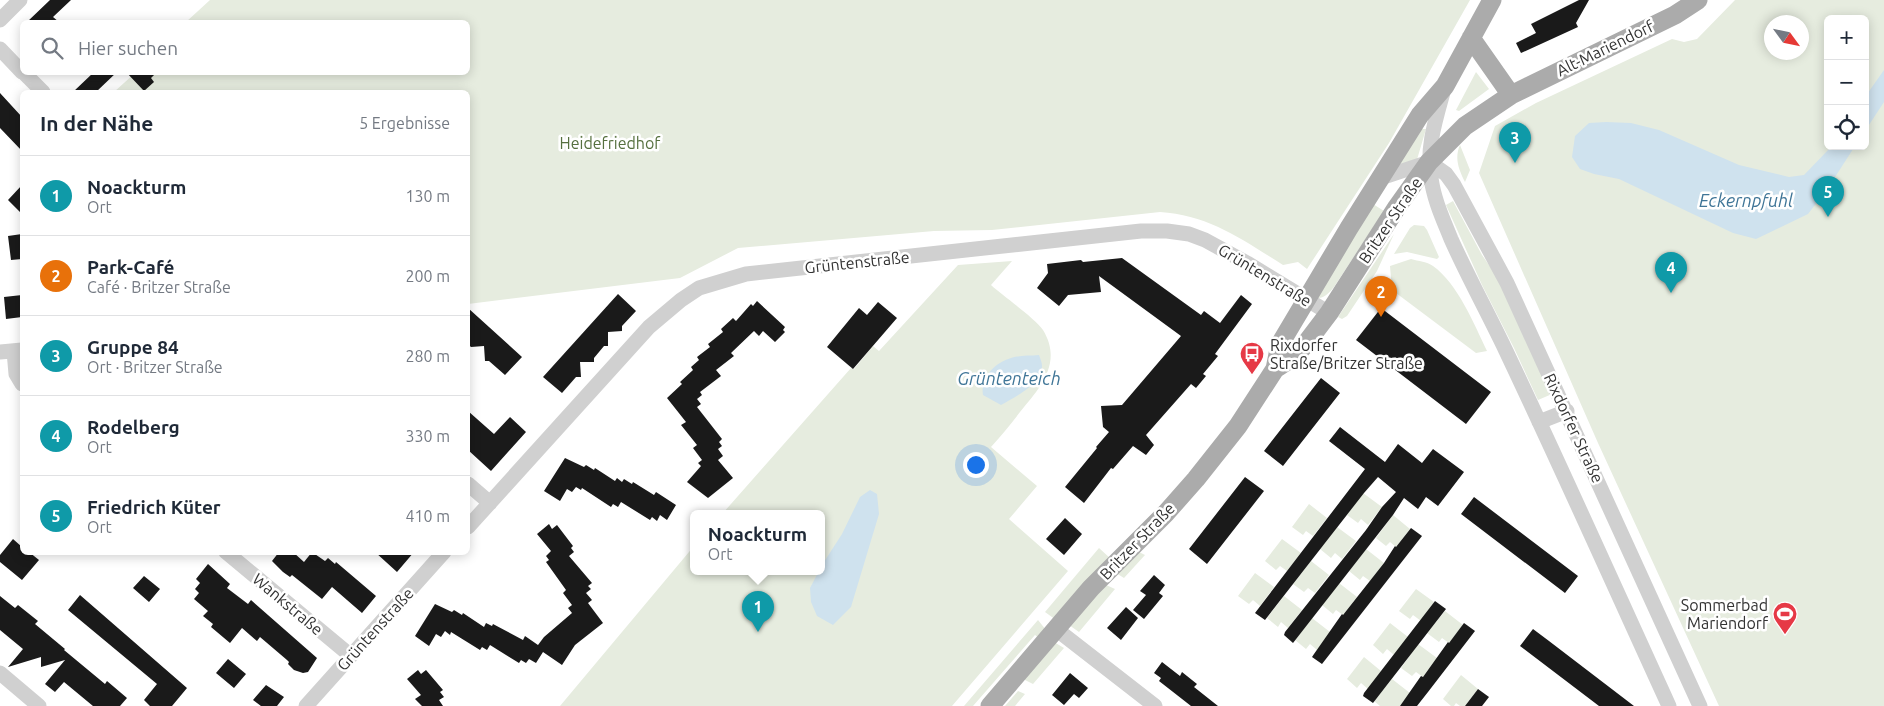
<!DOCTYPE html>
<html lang="de">
<meta charset="utf-8">
<style>
:root{--surface:#fff;--page:#f6f6f7;--text:#1f2937;--muted:#747a83;--line:#e0e1e3;--accent:#d93025}
body{margin:0;font-family:Ubuntu,sans-serif;background:var(--page);color:var(--text)}
.controls{position:absolute;right:15px;top:15px;display:grid;overflow:hidden;border-radius:8px;box-shadow:0 2px 12px #0003}
.controls button{width:45px;height:45px;display:grid;place-items:center;padding:0;border:0;border-bottom:1px solid var(--line);background:var(--surface);color:var(--text);font:25px sans-serif}
.compass{position:absolute;left:1764px;top:15px;width:45px;height:45px;border-radius:50%;background:var(--surface);box-shadow:0 2px 12px #0003;rotate:123deg}
.you{position:absolute;left:975px;top:464px;width:18px;height:18px;margin:-12px;border:4px solid #fff;border-radius:50%;background:#1a73e8;box-shadow:0 0 0 8px #1a73e833}
.badge{display:grid;place-items:center;width:32px;height:32px;border-radius:50%;background:var(--accent);color:#fff;font-size:16px;font-weight:700}
.pin{position:absolute;translate:-50% -41px;filter:drop-shadow(0 1px 2px #0008)}
.pin::after{content:'';position:absolute;top:26px;width:18px;height:15px;background:inherit;clip-path:polygon(0 0,100% 0,50% 100%)}
.popup{position:absolute;left:690px;top:510px;width:135px;height:65px;box-sizing:border-box;display:grid;place-content:center;border-radius:8px;background:var(--surface);filter:drop-shadow(0 1px 4px #0005);font-size:16px;white-space:nowrap;color:var(--muted)}
.popup b{font-size:19px;color:var(--text)}
.popup::after{content:'';position:absolute;left:50%;top:100%;margin-left:-10px;border:10px solid transparent;border-top-color:var(--surface)}
.list{margin:0;padding:0;list-style:none}
h2{display:flex;justify-content:space-between;align-items:center;height:65px;margin:0;padding:0 20px;font-size:21px}
h2 small{font-size:16px;font-weight:400;color:var(--muted)}
.list li{display:grid;grid-template-columns:32px 1fr auto;gap:15px;align-items:center;box-sizing:border-box;height:80px;padding:0 20px;border-top:1px solid var(--line)}
.list b{display:block;font-size:19px;white-space:nowrap}
.list p{margin:0;font-size:16px;white-space:nowrap;color:var(--muted)}
.list em{font-size:16px;font-style:normal;color:var(--muted)}
.icon{flex:none;width:28px;height:28px;fill:none;stroke:currentColor;stroke-width:2;stroke-linecap:round;stroke-linejoin:round}
.map{position:relative;flex:none;width:1884px;height:706px;overflow:hidden}
.search{position:absolute;background:var(--surface);box-shadow:0 2px 12px #0003;left:20px;top:20px;width:450px;height:55px;display:flex;align-items:center;gap:12px;box-sizing:border-box;padding:0 18px;border-radius:8px;color:var(--muted);font-size:19px}
.panel{position:absolute;background:var(--surface);box-shadow:0 2px 12px #0003;left:20px;top:90px;width:450px;height:465px;border-radius:8px}
.map>svg:first-child{display:block}
</style>
<div class="map">
<svg width="1884" height="706" viewBox="0 0 1884 706">
<rect width="100%" height="100%" fill="#fff"/>
<path fill="#e6ecdf" fill-rule="evenodd" d="M210 0H1470L1389 143 1307 269 1298 262 1283 265C1243 240 1209 215 1160 212L992 230 934 231 738 248 680 278 468 304V92H114L135 73 468 72V22H186Z
M1735 0H1884V706H1719L1598 443 1479 173 1495 126 1536 103 1672 39 1684 42 1697 39ZM1828 19H1865V146H1828ZM1772 22H1802V52H1772Z
M1476 72 1489 89 1459 111 1456 110Z
M1420 129H1426L1416 163 1401 165 1400 163Z
M1460 145 1470 170 1465 182C1459 170 1454 158 1460 145Z
M1453 201 1482 255 1505 288 1552 394 1538 400 1514 348 1482 285 1446 205Z
M1373 204 1384 211 1334 287C1330 292 1324 299 1317 298Z
M1414 225 1424 226 1427 230 1439 257 1437 259 1407 252 1394 254 1410 228Z
M1394 234 1377 271 1347 316 1342 319 1338 317Z
M1411 259C1418 261 1428 262 1433 266 1458 284 1474 324 1487 351L1476 353 1392 290 1390 266Z
M1012 261 991 285C1003 296 1035 318 1043 330 1063 363 1040 388 1020 412 1011 424 1001 436 991 447L1037 486 1009 519 1068 571 952 706H560L694 546V571H822V513H723L851 368 854 369 873 346 879 351 958 265Z
M1363 493 1382 507 1368 525 1361 519 1358 523 1347 515Z
M1309 504 1327 518 1313 536 1306 531 1303 535 1292 527Z
M1393 515 1410 529 1396 547 1390 542 1386 546 1376 538Z
M1337 527 1356 541 1342 559 1335 553 1331 558 1320 549Z
M1282 539 1301 553 1287 571 1280 566 1276 570 1265 561Z
M1099 548 1111 559 1056 620 1045 612Z
M1366 549 1384 563 1370 581 1363 576 1360 580 1349 571Z
M1137 551 1145 555 1124 578 1116 573Z
M1311 561 1329 575 1315 593 1308 588 1304 592 1293 584Z
M1255 573 1274 587 1260 606 1253 600 1249 604 1238 596Z
M1339 583 1357 597 1343 615 1336 610 1333 614 1322 605Z
M1104 584 1115 589 1079 632 1069 625Z
M1416 589 1434 602 1421 621 1413 615 1410 619 1399 611Z
M1284 596 1302 610 1288 628 1281 622 1278 627 1267 618Z
M1445 611 1463 625 1449 643 1442 638 1439 642 1427 633Z
M1312 618 1330 632 1317 650 1310 644 1306 649 1295 640Z
M1038 620 1046 630 1039 638 1035 635 973 706H964Z
M1390 623 1408 637 1394 655 1387 649 1383 654 1373 645Z
M1054 642 1064 648 1033 684 1023 679Z
M1418 644 1437 658 1423 677 1416 672 1412 676 1401 668Z
M1364 657 1381 671 1368 689 1361 683 1357 688 1347 679Z
M1461 675 1478 689 1465 706H1460L1456 703 1454 706H1451L1443 699Z
M1392 679 1410 693 1400 706H1380L1374 701Z
M1018 691 1025 694 1015 706H1005Z"/>
<path fill="#cfe2ee" d="M1884 70V102L1865 131V97Z
M1606 122 1631 123 1659 130 1739 165 1789 177 1804 175 1832 146H1855L1828 188 1808 214 1756 239 1733 233 1619 179 1594 174 1580 169 1572 157 1575 136 1589 123Z
M1039 355C1040 358 1042 362 1042 366 1042 384 1015 397 1001 405L983 395C980 377 995 363 1011 358 1019 355 1030 356 1039 355Z
M870 490 877 494 879 514 851 607 833 625 817 616 811 602 810 588 819 571H822V565L842 534 860 497Z"/>
<path fill="#1a1a1a" d="M50 0H71L53 17 59 22H27Z
M1579 0H1589L1576 23 1578 27 1521 53 1516 43 1536 33 1531 24Z
M94 72H117L96 92H73Z
M126 72H157L151 78 154 82 144 91Z
M0 93 22 117V151L0 128Z
M22 185V214L8 200Z
M22 234V259L11 260 8 236Z
M1122 258 1201 315 1204 311 1220 323 1241 295 1252 304 1215 354 1218 356 1203 374 1206 376 1196 388 1191 384 1146 435 1154 445 1146 455 1133 446 1113 469 1111 468 1084 503 1065 487 1097 448 1096 447 1109 432 1103 427 1101 406 1122 405 1181 336 1099 276 1101 292 1068 295 1059 306 1037 288 1048 273 1047 264 1081 260 1083 262Z
M618 294 636 311 622 326V331L608 332V346H604L594 358V362H580L581 377H576L562 393 543 377Z
M22 295V317L6 319 4 297Z
M757 301 785 327 783 330 785 332 775 342 763 331 759 336 754 331 731 353 734 356 716 370 721 376 700 392 702 395 697 399 701 404 697 407 722 439 719 442 722 446 718 449 723 456 718 460 733 478 708 498 687 482 701 466 698 463 702 460 693 448 697 445 681 425 686 422 667 398 682 384 680 382 693 370 691 367 699 360 697 357 710 347 708 344 723 332 721 329 733 318 736 321 751 304 753 306Z
M878 302 897 318 853 369 827 347 859 308 867 315Z
M468 308 522 357 505 375 489 361H485L484 346 471 347 468 344Z
M1381 308 1491 392 1466 424 1356 340Z
M1321 378 1340 393 1283 466 1264 451Z
M468 411 494 434 510 417 526 432 491 471 468 450Z
M1340 427 1385 462 1398 444 1422 463 1433 449 1464 472 1438 506 1426 497 1418 509 1404 498 1393 515 1293 643 1284 635 1285 632 1366 530 1382 507 1396 492 1378 477 1364 493 1265 620 1255 613 1365 469 1329 441Z
M565 458 584 467 586 465 594 470 595 468 615 481 617 478 622 482 624 479 632 484 633 482 654 495 656 492 676 505 667 520 660 515 657 521 652 517 650 520 621 502 618 507 613 504 611 507 582 488 581 490 576 487 572 492 567 489 560 501 544 491Z
M1245 477 1264 491 1207 564 1189 549Z
M1474 497 1578 576 1565 593 1461 514Z
M1065 518 1082 534 1064 555 1046 539Z
M549 524 552 529 557 525 573 546 571 548 574 552 569 556 592 583 588 586 591 589 586 593 592 600 588 603 603 623 575 645 562 665 543 652 536 663 529 659 526 663 521 660 519 663 490 645 487 650 482 647 480 650 451 632 450 635 445 631 441 637 436 634 429 646 415 636 435 604 452 612 454 610 462 615 463 613 484 627 486 623 492 626 493 624 523 640 525 636 538 645 544 637 572 613 568 608 572 605 563 593 566 590 546 562 549 560 546 556 551 551 537 534Z
M1411 528 1422 536 1322 664 1312 657 1314 654 1342 614 1343 615 1384 563 1395 546 1396 547Z
M13 539 22 547V552H29L39 560 22 580 0 562V555Z
M279 552H293L304 562 312 552 325 561 328 558 335 564 336 562 376 596 362 613 332 587 322 599 292 575 290 577 283 572 272 561Z
M375 552H414L397 572Z
M208 564 230 584 227 588 248 604 251 600 317 658 308 672 303 673 294 670 288 664 289 662 287 660 260 637 257 641 242 628 230 643 211 627 213 624 203 616 208 611 194 599 199 593 195 589 200 583 196 579Z
M1154 575 1165 585 1159 593 1163 596 1144 619 1133 610 1146 595 1140 591Z
M144 576 160 589 149 602 133 588Z
M80 595 187 688 172 706H150L144 700 157 684 68 610Z
M0 596 15 608 18 605 38 621 35 624 65 649 64 650 105 684 107 681 127 698 120 706H93L64 682 55 692 45 684 65 660 41 667V657L8 667 23 649 0 630Z
M1435 601 1446 609 1373 703 1363 696 1364 693Z
M1126 607 1138 618 1121 640 1107 628Z
M1464 623 1475 631 1428 692 1417 706H1400L1421 676 1423 677 1448 642 1449 643Z
M1533 629 1549 641 1634 706H1599L1520 646Z
M228 659 246 674 234 688 216 673Z
M1162 662 1180 676 1182 672 1197 684 1194 687 1218 706H1191L1159 681 1161 678 1154 673Z
M418 670 421 674 426 670 443 690 440 692 444 697 439 700 443 706H422L415 699 421 695 407 679Z
M1070 673 1088 688 1079 698 1074 694 1064 705 1052 695Z
M266 685 284 697 277 706H261L253 700Z
M1478 689 1489 697 1482 706H1465Z"/>
<g fill="none" stroke-linecap="round" stroke-linejoin="round">
<path stroke="#d0d0d0" stroke-width="15" d="M0 20 20 0
M0 49 22 72
M23 72 43 92
M1444 89C1436 118 1426 148 1431 178 1434 200 1443 219 1451 239 1468 277 1488 313 1506 351 1562 469 1615 588 1669 706
M1429 162 1446 174 1454 185 1507 283 1700 706
M1381 178 1429 162
M14 351 16 374 22 384
M0 352 22 350
M1539 422 1567 411
M468 484 490 503
M468 527 649 327 681 300 699 288 746 274 1141 231H1167L1189 234 1205 240 1247 263 1329 313
M226 552 351 656
M1056 629 1155 706
M0 673 39 706
M306 706 444 552"/>
<path stroke="#ababab" stroke-width="19" d="M1471 38 1511 95
M1275 369 1280 344 1349 228 1420 115 1445 86 1492 0
M990 706 1091 588 1166 513 1196 479 1238 426 1275 369 1295 356 1304 346 1329 313 1397 207 1429 162 1465 126 1511 95 1675 15 1698 0"/>
</g>
<defs>
<symbol id="bus-pin" viewBox="-11 -11 22 30"><path d="M0 17L-7.5 6A9.5 9.5 0 1 1 7.5 6Z" fill="#e63946" stroke="#fff"/><path d="M-5-6H5V4H4V6H2V4H-2V6H-4V4H-5ZM-3.5-4V0h7V-4ZM-3.5 1.2v1.5H-2V1.2ZM2 1.2v1.5H3.5V1.2Z" fill="#fff"/></symbol>
<symbol id="stadium-pin" viewBox="-11 -11 22 30"><path d="M0 17L-7.5 6A9.5 9.5 0 1 1 7.5 6Z" fill="#e63946" stroke="#fff"/><path d="M0-5a6.5 5 0 1 0 0 10a6.5 5 0 1 0 0-10ZM-3.5-1.8h7v3.6h-7Z" fill="#fff"/></symbol>
</defs>
<g fill-rule="evenodd">
<use href="#bus-pin" x="1238" y="340" width="28" height="38"/>
<use href="#stadium-pin" x="1771" y="600" width="28" height="38"/>
</g>
<g text-anchor="middle" stroke-width="5" stroke-linejoin="round" paint-order="stroke">
<g font-size="16" fill="#333" stroke="#fff">
<text transform="translate(1605 48) rotate(-26)" y="6">Alt-Mariendorf</text>
<text transform="translate(1390 220) rotate(-56)" y="6">Britzer Straße</text>
<text transform="translate(857 262) rotate(-6)" y="6">Grüntenstraße</text>
<text transform="translate(1265 275) rotate(31)" y="6">Grüntenstraße</text>
<text transform="translate(1574 428) rotate(65)" y="6">Rixdorfer Straße</text>
<text transform="translate(1137 541) rotate(-46)" y="6">Britzer Straße</text>
<text transform="translate(288 604) rotate(40)" y="6">Wankstraße</text>
<text transform="translate(375 629) rotate(-48)" y="6">Grüntenstraße</text>
</g>
<g font-size="16" fill="#56703f" stroke="#fff">
<text x="610" y="149">Heidefriedhof</text>
</g>
<g font-size="16" fill="#333" stroke="#fff" text-anchor="start">
<text x="1270" y="351">Rixdorfer<tspan x="1270" dy="18">Straße/Britzer Straße</tspan></text>
<text x="1768" y="611" text-anchor="end">Sommerbad<tspan x="1768" dy="18">Mariendorf</tspan></text>
</g>
<g font-size="18" font-style="italic" fill="#3f7597" stroke="#fff">
<text x="1746" y="207">Eckernpfuhl</text>
<text x="1009" y="385">Grüntenteich</text>
</g>
</g>
</svg>
<div class="controls">
<button>+</button>
<button>−</button>
<button><svg class="icon" aria-label="locate" viewBox="0 0 24 24"><circle cx="12" cy="12" r="6"/><path d="M12 2v4M12 18v4M2 12h4M18 12h4"/></svg></button>
</div>
<svg class="compass" viewBox="-18 -18 36 36"><path d="M0-13l5 13h-10z" fill="#e53935"/><path d="M0 13l5-13h-10z" fill="#747a83"/></svg>
<div class="you"></div>
<div class="pin badge" style="left:758px;top:632px;background:#0f9aa8">1</div>
<div class="popup"><b>Noackturm</b>Ort</div>
<div class="pin badge" style="left:1381px;top:317px;background:#e8710a">2</div>
<div class="pin badge" style="left:1515px;top:163px;background:#0f9aa8">3</div>
<div class="pin badge" style="left:1671px;top:293px;background:#0f9aa8">4</div>
<div class="pin badge" style="left:1828px;top:217px;background:#0f9aa8">5</div>
<div class="search"><svg class="icon" aria-label="search" viewBox="0 0 24 24"><circle cx="10" cy="10" r="6"/><path d="M15 15l6 6"/></svg>Hier suchen</div>
<section class="panel">
<h2>In der Nähe<small>5 Ergebnisse</small></h2>
<ul class="list">
<li><span class="badge" style="background:#0f9aa8">1</span><div><b>Noackturm</b><p>Ort</p></div><em>130 m</em></li>
<li><span class="badge" style="background:#e8710a">2</span><div><b>Park-Café</b><p>Café · Britzer Straße</p></div><em>200 m</em></li>
<li><span class="badge" style="background:#0f9aa8">3</span><div><b>Gruppe 84</b><p>Ort · Britzer Straße</p></div><em>280 m</em></li>
<li><span class="badge" style="background:#0f9aa8">4</span><div><b>Rodelberg</b><p>Ort</p></div><em>330 m</em></li>
<li><span class="badge" style="background:#0f9aa8">5</span><div><b>Friedrich Küter</b><p>Ort</p></div><em>410 m</em></li>
</ul>
</section>
</div>
